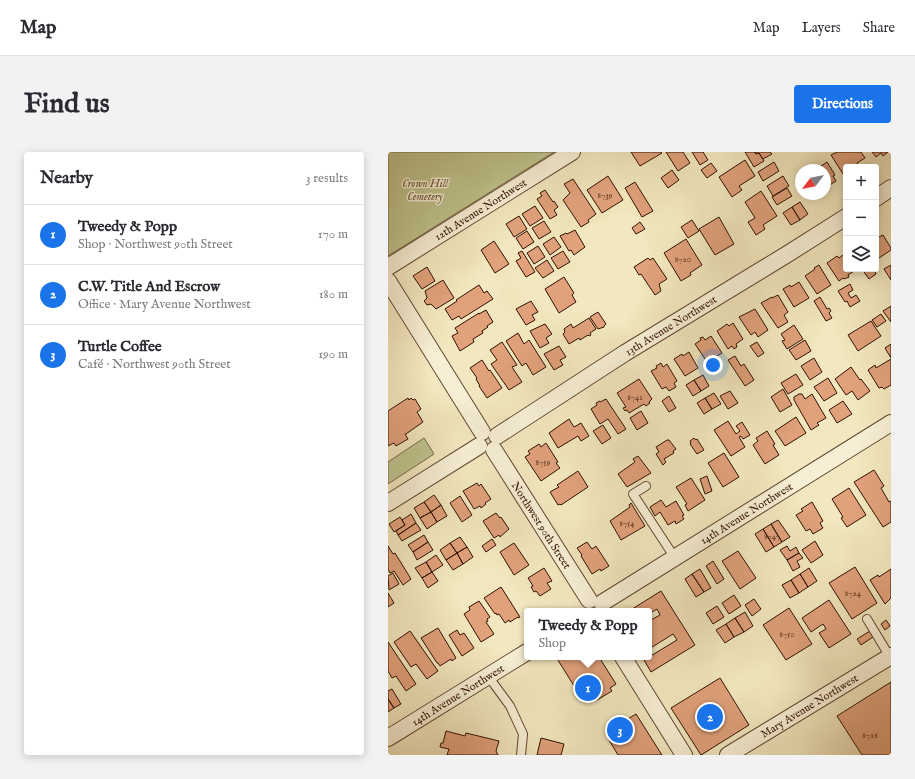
<!DOCTYPE html>
<meta charset="utf-8">
<style>
:root{--surface:#fff;--page:#f2f2f3;--text:#2b2b33;--muted:#7c7c81;--line:#e1e1e2;--accent:#1a73e8}
body{margin:0;font-family:"IM FELL English",serif;background:var(--page);color:var(--text)}
.controls{position:absolute;right:12px;top:12px;display:grid;overflow:hidden;border-radius:4px;box-shadow:0 2px 10px #0003}
.controls button{width:36px;height:36px;display:grid;place-items:center;padding:0;border:0;border-bottom:1px solid var(--line);background:var(--surface);color:var(--text);font:20px sans-serif}
.compass{position:absolute;left:407px;top:12px;width:36px;height:36px;border-radius:50%;background:var(--surface);box-shadow:0 2px 10px #0003;rotate:238deg}
.you{position:absolute;left:325px;top:213px;width:14px;height:14px;margin:-10px;border:3px solid #fff;border-radius:50%;background:#1a73e8;box-shadow:0 0 0 6px #1a73e833}
.badge{display:grid;place-items:center;width:26px;height:26px;border-radius:50%;background:var(--accent);color:#fff;font-size:13px;font-weight:700}
.pin{position:absolute;translate:-50% -50%;border:2px solid #fff;box-shadow:0 1px 4px #0006}
.popup{position:absolute;left:136px;top:456px;width:128px;height:52px;box-sizing:border-box;display:grid;place-content:center;border-radius:4px;background:var(--surface);filter:drop-shadow(0 1px 3px #0005);font-size:13px;white-space:nowrap;color:var(--muted)}
.popup b{font-size:15px;color:var(--text)}
.popup::after{content:'';position:absolute;left:50%;top:100%;margin-left:-8px;border:8px solid transparent;border-top-color:var(--surface)}
.list{margin:0;padding:0;list-style:none}
h2{display:flex;justify-content:space-between;align-items:center;height:52px;margin:0;padding:0 16px;font-size:17px}
h2 small{font-size:13px;font-weight:400;color:var(--muted)}
.list li{display:grid;grid-template-columns:26px 1fr auto;gap:12px;align-items:center;box-sizing:border-box;height:60px;padding:0 16px;border-top:1px solid var(--line)}
.list b{display:block;font-size:15px;white-space:nowrap}
.list p{margin:0;font-size:13px;white-space:nowrap;color:var(--muted)}
.list em{font-size:13px;font-style:normal;color:var(--muted)}
.icon{flex:none;width:22px;height:22px;fill:none;stroke:currentColor;stroke-width:2;stroke-linecap:round;stroke-linejoin:round}
.map{position:relative;flex:none;width:503px;height:603px;overflow:hidden;border-radius:4px}
header{display:flex;align-items:center;gap:24px;box-sizing:border-box;height:56px;padding:0 20px;background:var(--surface);border-bottom:1px solid var(--line)}
header strong{font-size:19px}
nav{display:flex;gap:22px;margin-inline-start:auto;font-size:14px}
.intro{display:flex;align-items:center;justify-content:space-between;box-sizing:border-box;height:96px;padding:0 24px}
h1{margin:0;font-size:28px}
.button{padding:10px 18px;border-radius:4px;background:var(--accent);color:#fff;font-size:14px;font-weight:700}
main{display:flex;gap:24px;padding:0 24px}
aside{flex:1;background:var(--surface);border-radius:4px;box-shadow:0 2px 10px #0003}
.map>svg:first-child{display:block}
</style>
<header>
<strong>Map</strong>
<nav><a>Map</a><a>Layers</a><a>Share</a></nav>
</header>
<div class="intro"><h1>Find us</h1><a class="button">Directions</a></div>
<main>
<aside>
<h2>Nearby<small>3 results</small></h2>
<ul class="list">
<li><span class="badge">1</span><div><b>Tweedy &amp; Popp</b><p>Shop · Northwest 90th Street</p></div><em>170 m</em></li>
<li><span class="badge">2</span><div><b>C.W. Title And Escrow</b><p>Office · Mary Avenue Northwest</p></div><em>180 m</em></li>
<li><span class="badge">3</span><div><b>Turtle Coffee</b><p>Café · Northwest 90th Street</p></div><em>190 m</em></li>
</ul>
</aside>
<div class="map">
<svg width="503" height="603" viewBox="0 0 503 603">
<rect width="100%" height="100%" fill="#f2e7be"/>
<filter id="stains"><feTurbulence type="fractalNoise" baseFrequency=".005" numOctaves="4"/><feColorMatrix values="0 0 0 0 .2 0 0 0 0 .09 0 0 0 0 .02 0 0 0 .5 -.17"/></filter>
<radialGradient id="worn" r=".72"><stop offset=".6" stop-color="#630" stop-opacity="0"/><stop offset="1" stop-color="#630" stop-opacity=".3"/></radialGradient>
<path fill="#bfc48e" stroke="#786a48" d="M0 0H166L0 104Z
M36 286 46 302 0 332V310Z"/>
<path fill="#e0a17b" stroke="#311102" d="M243 0H273L274 1 252 14Z
M278 0H295L302 11 290 19Z
M304 0H315L320 8 312 13Z
M357 0H367L368 2 371 1 376 9 366 15Z
M367 0H382L384 2 375 7 371 1 368 2Z
M449 0H473L477 6 469 11 472 15H458L457 25 443 3Z
M484 0H500L495 4 493 1 488 5Z
M357 8 367 24 351 34 354 38 344 45 331 25Z
M386 10 391 19 375 29 370 20Z
M439 10 447 23 445 24 448 29 437 36V18H427Z
M323 11 329 19 319 26 313 18Z
M284 18 291 28 280 36 273 26Z
M220 24 235 48 214 61 199 38Z
M395 24 401 34 385 44 379 34Z
M185 27 208 62 200 68 201 70 193 75 175 48 182 41 176 32Z
M247 30 265 59 254 65 237 36Z
M399 36 404 44 389 53 384 45Z
M157 38 165 50 166 49 170 55 166 58 169 63 162 67 149 47 154 44 152 41Z
M373 39 389 64 375 73 377 77 368 83 360 70 367 66 357 50Z
M412 50 420 62 412 68 404 55Z
M147 54 155 66 142 74 134 62Z
M404 55 412 68 403 73 395 61Z
M131 64 139 77 126 85 118 72Z
M331 65 346 92 327 103 311 77Z
M304 68 311 79 300 86 293 75Z
M156 69 163 80 151 87 144 76Z
M252 70 257 77 248 82 244 76Z
M187 78 197 95 186 103 183 98 181 99 172 84 178 81 179 82Z
M139 79 146 90 135 97 128 86Z
M490 82 491 85 495 83 503 96V98L488 108V83Z
M166 85 173 95 162 103 155 92Z
M298 87 314 113 302 121 303 123 293 129 276 101Z
M106 89 121 112 107 121 93 98Z
M150 94 157 105 146 112 139 101Z
M134 99 147 120 138 125 128 109 133 106 130 101Z
M175 99 182 110 170 117 163 106Z
M455 103 458 107V117H464L466 119 460 123 461 125 456 127 455 126 451 129 439 111 449 104 451 106Z
M260 106 262 108 265 106 279 127 271 132 273 139 267 143 253 122 251 123 246 115Z
M159 108 166 119 155 126 147 116Z
M431 113 443 133 429 142 417 124 427 117 426 116Z
M503 113V128L496 117Z
M39 115 47 129 34 137 25 124Z
M474 117H486L488 122 481 127Z
M176 125 186 141 184 143 188 150 171 161 157 137Z
M55 128 66 146 48 157 43 152 39 153 36 149 39 146 37 139Z
M411 130 421 146 406 155 395 137 402 133 403 135Z
M462 132 465 138 460 141 463 146 468 143 472 149 462 155 459 149 457 150 450 139Z
M91 133 96 141 99 139 105 147 73 167 71 164 64 168 57 157 69 149 68 148Z
M390 143 400 160 396 163 400 170 390 176 373 151 384 145V146Z
M432 145 439 157 441 156 443 159 441 161 444 166 438 169 426 149Z
M143 149 150 160 144 163 147 168 138 173 128 157Z
M503 154V170L495 159Z
M367 157 380 178 370 185 367 180 363 183 351 165Z
M98 158 105 170 99 174 100 175 94 179 95 181 85 187 86 190 72 199 64 184 70 181 67 176 91 161V162Z
M210 160 218 172 216 174V175L210 177 202 165Z
M493 162 498 169 489 175 484 168Z
M201 166 208 177 202 181 203 183 201 184 200 183 192 188 191 186 181 192 175 182 177 180 176 177 183 172 185 176Z
M483 169 493 184 470 199 460 183Z
M345 171 355 187 348 192 349 195 346 197 344 194 340 197 329 179 339 172 341 174Z
M157 172 164 182 158 186 161 191 152 196 142 179Z
M406 173 415 187 399 197 394 189 397 188 393 182Z
M130 181 136 192 141 188 158 215 145 223 138 211 134 214 118 189Z
M323 184 334 201 319 210 307 192 313 188 312 186 315 185 317 188Z
M417 188 423 199 408 208 401 198Z
M114 190 129 213 124 215 134 230 121 238 103 212 109 208 102 198Z
M369 190 376 201 370 205 362 194Z
M503 192V206L497 196Z
M171 194 178 205 172 208 175 213 166 218 156 202Z
M301 200 310 216 297 224 286 207 294 202 295 204Z
M347 204 353 214 356 212 366 228 357 234 340 208Z
M426 206 434 220 422 228 413 214Z
M503 207V233L496 237 494 235 491 236 480 218 487 213 488 216Z
M94 208 101 219 102 218 114 236 99 246 91 234H92L88 227 89 226 82 216Z
M273 211 275 215 279 212 289 229 286 231 288 235 281 239 278 235 274 237 263 219 269 216 268 214Z
M463 215 472 228 473 227 482 239 470 248 464 239 458 243 447 227Z
M408 222 415 233 400 242 393 231Z
M315 223 321 234 313 239 306 228Z
M440 226 449 241 436 249 426 235Z
M251 227 264 247 261 250 262 251 258 254 256 252 241 261 239 258 237 259 235 256 238 255 229 241Z
M306 228 313 239 305 244 298 233Z
M395 237 404 253 392 260 383 245Z
M342 239 350 251 340 257 332 244Z
M326 241 333 252 324 257 317 246Z
M411 242H414L417 247 424 242 438 266 429 271 431 273 423 278 406 248V245Z
M281 244 288 256 281 260 274 249Z
M20 246 21 248 23 246 25 248 27 247 33 257 29 260 35 270 18 282H17L20 287 8 294 6 291 0 294V259Z
M317 246 324 257 316 262 309 251Z
M218 247 238 277 230 282 220 267 212 272 203 257 209 253 208 251 212 249V250Z
M455 249 464 262 449 271 441 258Z
M253 259 260 271 249 278 242 266Z
M408 265 418 281 397 294 387 279Z
M181 267 186 275 193 271 201 284 193 289 190 284 170 296 161 281Z
M340 269 348 282 352 279 348 274 354 270 362 283 355 287 353 284 351 285 357 295 343 304 326 278Z
M215 273 223 286 214 292 205 279Z
M379 279 387 292 385 293 391 303 377 312 365 293 370 289 368 286Z
M306 286 308 288 309 287 316 298 309 302 302 292 303 291 302 289Z
M279 288H281L288 297 285 299 286 301 276 307 278 310 275 313 268 302 271 300 268 295Z
M158 291 170 310 168 311 172 316 153 329 137 305 142 302 140 299 151 292 153 295Z
M336 301 351 325 335 335 320 311Z
M250 304 263 321 239 335 230 322 247 310 245 307Z
M486 318 496 334 493 336 501 350 503 349V370L495 375 466 330Z
M190 319 200 335 173 353 172 352 170 353 162 340 171 335 169 333Z
M319 324 324 339 317 342 312 327Z
M303 326 317 348 300 359 297 353 299 352 288 335Z
M89 331 91 334 93 332 103 347 97 351 98 352 93 356 92 354 86 357 75 339Z
M461 336 478 363 459 375 453 366 455 365 444 347Z
M46 343 53 353 43 360 36 350Z
M72 344 84 363 74 370 62 351Z
M273 348 278 355 288 349 296 363 294 364 296 367 288 372 287 369 280 373 272 360 267 364 262 355Z
M36 350 43 360 32 366 26 356Z
M424 350 435 369 432 371 435 376 425 382 422 377 418 379 408 363 415 359 413 357Z
M243 351 257 374 233 388 222 369 242 355 241 353Z
M53 353 59 364 49 370 43 360Z
M43 360 49 370 39 377 32 366Z
M108 361 112 366 113 365 121 377 112 385 111 383 106 386 95 369Z
M23 362 28 371 10 383 8 379 17 373 14 368Z
M12 365 17 373 6 380 1 372Z
M390 368 402 385 394 390 383 372Z
M28 371 33 378 14 389 10 383Z
M383 372 394 390 386 395 375 377Z
M375 377 386 395 378 400 367 382Z
M36 383 40 390 25 400 20 393Z
M72 385 79 395 69 401 62 391Z
M104 387 108 393 98 400 94 394Z
M427 389 435 403 423 411 414 398Z
M40 390 45 398 29 408 25 400Z
M199 390 204 397 208 394 221 414 213 419 212 417 204 422 193 404 194 403 189 396Z
M62 391 69 401 58 408 52 398Z
M126 391 141 413 126 423 112 400Z
M0 394 5 402 7 401 23 427 15 433 6 419 2 421 0 417Z
M399 394 402 399 408 395 411 401 399 408 392 398Z
M79 395 85 405 75 412 69 401Z
M350 399 368 426 352 437 334 409Z
M69 401 75 412 65 418 58 408Z
M411 401 415 406 409 409 412 415 405 419 399 408Z
M48 403 55 413 44 420 38 410Z
M325 409 336 427 329 432 318 414Z
M38 410 44 420 34 426 27 416Z
M467 415 489 451 464 467 441 431Z
M156 416 164 429 159 431 163 437 152 444 148 439 146 440 143 435 145 434 140 426Z
M421 416 429 429 420 435 412 422Z
M312 417 323 436 316 440 304 422Z
M503 417V446L497 452 482 428 490 423 491 425Z
M44 420 50 429 40 436 34 426Z
M5 421 11 432 1 438 0 424Z
M304 422 316 440 308 445 297 427Z
M412 422 420 435 411 441 403 428Z
M403 428 411 441 402 446 394 433Z
M113 435 132 465 130 466V465L122 470 121 468 117 471 111 462 109 463 108 461 107 462 96 446Z
M273 439 307 493 263 520 256 508 289 488 285 482 261 497V469L272 463 269 457 261 462V459H241Z
M0 441 6 451 0 455Z
M346 443 353 454 341 462 334 451Z
M366 447 373 457 364 464 357 453Z
M441 448 463 482 441 496 431 481 438 477 435 472 423 480 414 466Z
M91 449 102 465 99 467 100 469 98 470 106 482 93 490 76 462 82 458 81 455Z
M329 454 336 465 325 472 318 461Z
M401 456 424 492 398 508 375 473Z
M357 460 365 474 356 480 347 466Z
M347 466 356 480 346 485 338 472Z
M498 468 502 474 497 478 493 472Z
M338 472 346 485 337 491 328 478Z
M50 476 68 506 64 509 63 507 52 514 50 511H49L33 486Z
M69 478 72 483 76 481 86 496 74 504 61 483Z
M22 479 50 519 39 527 28 512 23 515 6 490Z
M482 479 485 485 473 493 469 487Z
M0 490 28 532 18 539 8 524 4 526 0 519Z
M168 505H211L228 532 222 536 224 539 209 548 199 549 193 545Z
M332 526 361 573 313 603 283 556Z
M503 530V603H474L449 564Z
M4 537 13 552 6 556 0 547V539Z
M0 547 6 556 0 560Z
M248 562 274 603H230L221 588 222 587 220 583V580L223 577Z
M58 579 77 584 78 581 111 589 108 599 110 603H59L61 597 52 595 53 591H55Z
M153 586 176 592 173 603H149Z"/>
<g fill="none" stroke-linecap="round" stroke-linejoin="round">
<defs>
<path id="lane" d="M258 334 245 342 287 406
M479 467 502 505
M100 524 122 554 135 582 133 603"/>
<g id="street">
<path d="M488 46 503 36"/>
<path id="s1" d="M0 115 184 0"/>
<path d="M0 129 94 280"/>
<path id="s2" d="M109 284 237 201 398 103 458 65"/>
<path id="s3" d="M106 298 201 448"/>
<path d="M0 351 91 294"/>
<path id="s4" d="M214 451 503 271"/>
<path d="M235 505 296 603"/>
<path id="s5" d="M0 586 139 500"/>
<path id="s6" d="M340 603 503 504"/>
</g>
</defs>
<use href="#lane" stroke="#614631" stroke-width="10"/>
<use href="#street" stroke="#614631" stroke-width="18"/>
<use href="#lane" stroke="#f7efd5" stroke-width="8"/>
<use href="#street" stroke="#f7efd5" stroke-width="16"/>
</g>
<g text-anchor="middle" stroke-width="3" stroke-linejoin="round" paint-order="stroke">
<g font-size="9" fill="#5d3520">
<text x="217" y="46">8739</text>
<text x="295" y="110">8720</text>
<text x="247" y="248">8741</text>
<text x="155" y="313">8759</text>
<text x="239" y="374">8754</text>
<text x="384" y="387">8747</text>
<text x="465" y="444">8724</text>
<text x="399" y="485">8750</text>
<text x="482" y="586">8728</text>
</g>
<g font-size="11" font-style="italic" fill="#635033" stroke="#f7efd5">
<text x="37" y="35">Crown Hill<tspan x="37" dy="13">Cemetery</tspan></text>
</g>
<g font-size="11" fill="#311102" stroke="#f7efd5">
<text dy="4" stroke="none"><textPath href="#s1" startOffset="109">12th Avenue Northwest</textPath></text>
<text dy="4" stroke="none"><textPath href="#s2" startOffset="206">13th Avenue Northwest</textPath></text>
<text dy="4" stroke="none"><textPath href="#s4" startOffset="170">14th Avenue Northwest</textPath></text>
<text dy="4" stroke="none"><textPath href="#s3" startOffset="89">Northwest 90th Street</textPath></text>
<text dy="4" stroke="none"><textPath href="#s5" startOffset="82">14th Avenue Northwest</textPath></text>
<text dy="4" stroke="none"><textPath href="#s6" startOffset="95">Mary Avenue Northwest</textPath></text>
</g>
</g>
<rect width="100%" height="100%" filter="url(#stains)"/>
<rect width="100%" height="100%" fill="url(#worn)"/>
</svg>
<div class="controls">
<button>+</button>
<button>−</button>
<button><svg class="icon" aria-label="layers" viewBox="0 0 24 24"><path d="M12 4l9 5-9 5-9-5zM3 14l9 5 9-5"/></svg></button>
</div>
<svg class="compass" viewBox="-18 -18 36 36"><path d="M0-13l5 13h-10z" fill="#e53935"/><path d="M0 13l5-13h-10z" fill="#7c7c81"/></svg>
<div class="you"></div>
<div class="pin badge" style="left:200px;top:536px">1</div>
<div class="popup"><b>Tweedy &amp; Popp</b>Shop</div>
<div class="pin badge" style="left:322px;top:565px">2</div>
<div class="pin badge" style="left:232px;top:578px">3</div>
</div>
</main>
